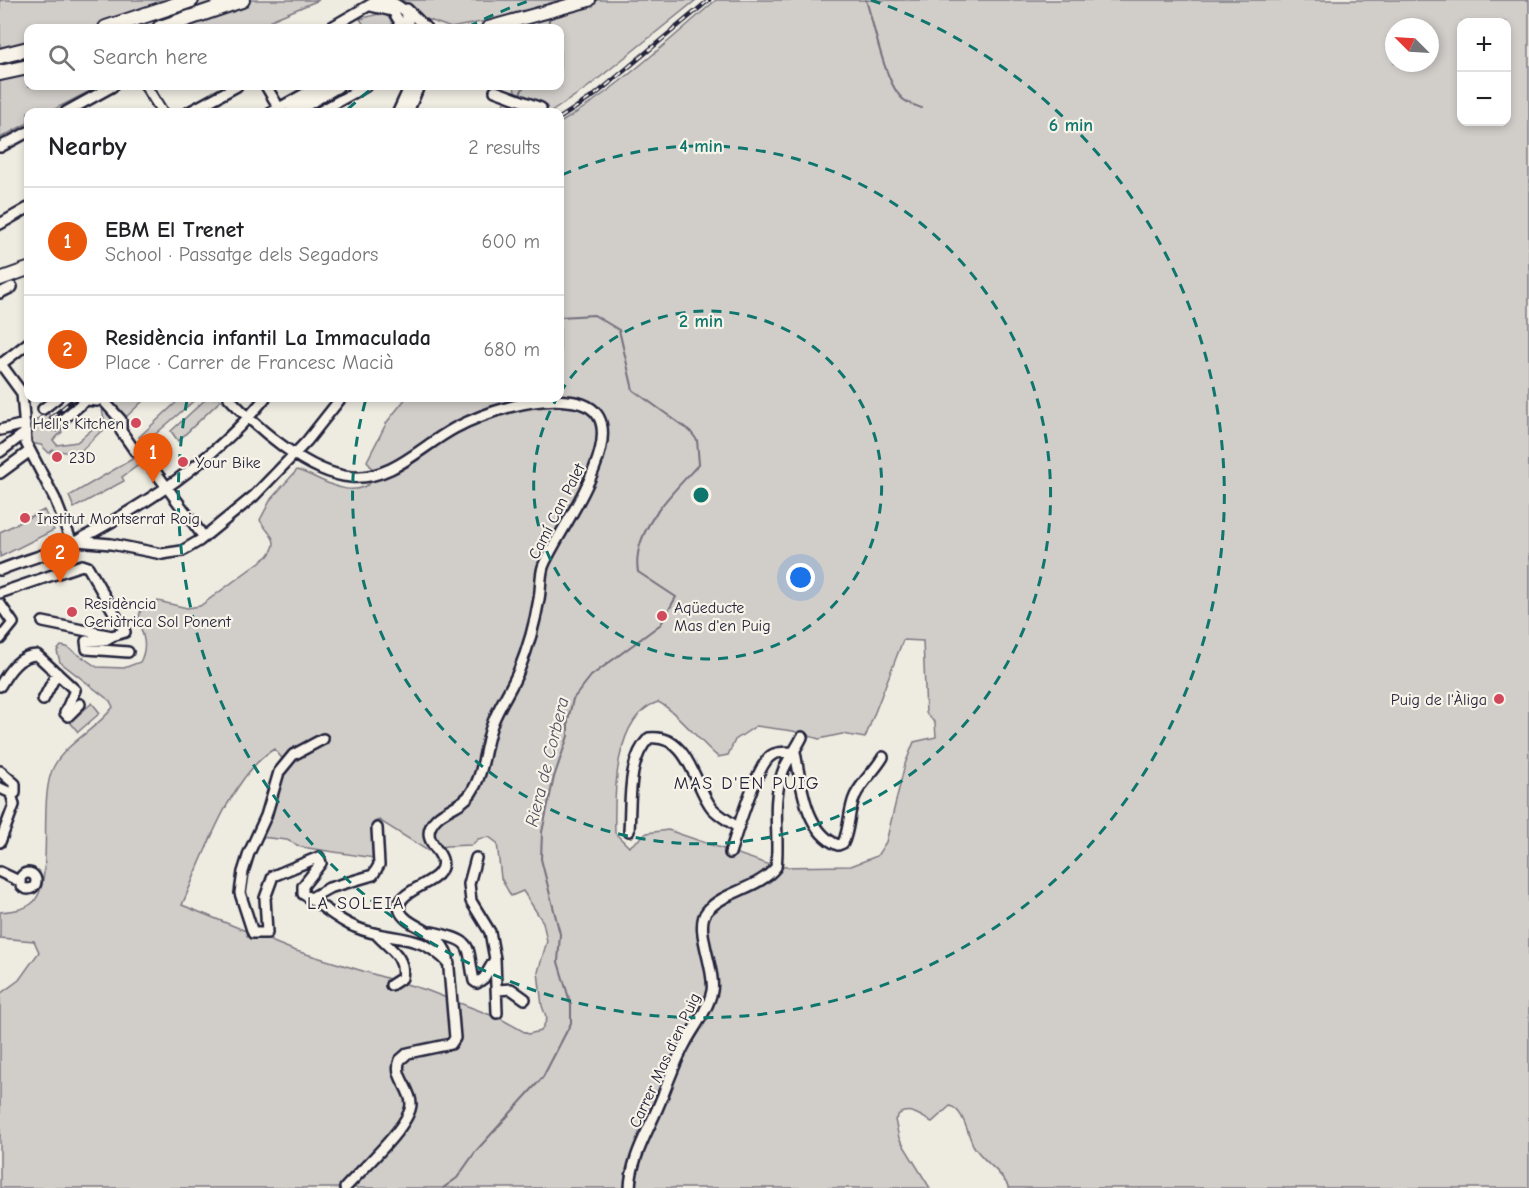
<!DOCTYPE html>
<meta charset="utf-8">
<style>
:root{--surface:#fff;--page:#f2f2f2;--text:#202124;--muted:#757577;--line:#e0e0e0;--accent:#ea580c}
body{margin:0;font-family:"Comic Neue",sans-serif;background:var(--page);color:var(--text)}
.controls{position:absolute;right:18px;top:18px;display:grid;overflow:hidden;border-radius:12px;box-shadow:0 3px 9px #0003}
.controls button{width:54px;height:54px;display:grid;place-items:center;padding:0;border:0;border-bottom:2px solid var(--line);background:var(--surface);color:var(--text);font:30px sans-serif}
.compass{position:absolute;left:1385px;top:18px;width:54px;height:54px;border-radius:50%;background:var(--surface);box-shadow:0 3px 9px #0003;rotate:294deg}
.you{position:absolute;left:801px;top:578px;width:21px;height:21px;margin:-15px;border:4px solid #fff;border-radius:50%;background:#1a73e8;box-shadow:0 0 0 9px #1a73e833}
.badge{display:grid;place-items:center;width:39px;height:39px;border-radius:50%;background:var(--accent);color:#fff;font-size:20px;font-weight:700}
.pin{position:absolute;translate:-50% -50px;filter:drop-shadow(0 2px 3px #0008)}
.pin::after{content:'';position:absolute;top:32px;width:21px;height:18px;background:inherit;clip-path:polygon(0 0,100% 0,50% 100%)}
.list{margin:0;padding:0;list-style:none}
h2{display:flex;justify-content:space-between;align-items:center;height:78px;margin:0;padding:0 24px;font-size:26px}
h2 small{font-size:20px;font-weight:400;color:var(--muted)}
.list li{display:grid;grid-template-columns:39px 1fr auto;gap:18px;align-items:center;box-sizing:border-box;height:108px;padding:0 24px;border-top:2px solid var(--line)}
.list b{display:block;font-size:22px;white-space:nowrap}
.list p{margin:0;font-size:20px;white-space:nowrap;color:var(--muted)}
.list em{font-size:20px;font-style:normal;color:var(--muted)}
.icon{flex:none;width:33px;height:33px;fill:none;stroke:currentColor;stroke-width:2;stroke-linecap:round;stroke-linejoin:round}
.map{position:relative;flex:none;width:1529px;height:1188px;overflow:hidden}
.search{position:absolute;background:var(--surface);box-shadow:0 3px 9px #0003;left:24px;top:24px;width:540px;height:66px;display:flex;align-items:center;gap:15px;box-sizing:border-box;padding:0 21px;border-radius:12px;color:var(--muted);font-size:22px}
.panel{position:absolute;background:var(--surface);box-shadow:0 3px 9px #0003;left:24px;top:108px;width:540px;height:294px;border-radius:12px}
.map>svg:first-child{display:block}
</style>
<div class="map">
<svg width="1529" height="1188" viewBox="0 0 1529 1188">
<rect width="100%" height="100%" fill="#eeebe1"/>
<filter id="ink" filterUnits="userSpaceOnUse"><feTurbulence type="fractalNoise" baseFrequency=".0167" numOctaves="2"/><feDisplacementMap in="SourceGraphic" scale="12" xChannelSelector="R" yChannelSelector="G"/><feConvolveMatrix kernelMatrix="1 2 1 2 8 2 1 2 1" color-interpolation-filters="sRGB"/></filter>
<g filter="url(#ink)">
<path fill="#d1cdc9" stroke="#7a7882" stroke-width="1.5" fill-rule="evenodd" d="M0 0H319L271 20 273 28H28V86H100L49 112H28V123L0 138Z
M402 0H696L588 87 551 112H500L505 100 511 102 515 91 514 86H560V28H509L506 17 451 28 424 18Z
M716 0H1529V1188H1009C1001 1170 983 1162 973 1145 967 1133 964 1110 950 1106L932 1122C921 1117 912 1107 899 1114L895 1120 899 1138 930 1188H0V994L19 980 39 952 34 941 0 938V912C10 911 23 910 31 904 57 885 36 799 54 766 67 742 97 729 113 707L110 701 60 662 57 651 61 646 67 647 97 667 124 668 140 662C153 637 133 627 141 610L158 601 187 608 200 606 268 556C282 539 268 535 260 520L271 499 297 470C321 477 350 503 374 480V472L367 461 387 422 406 398H560V123C617 89 666 43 716 0ZM1462 22H1506V122H1462ZM1394 27H1430V63H1394ZM903 640 923 641 926 713 935 723 936 737 914 742 905 764 886 842 877 856 851 866 776 867 668 830 647 833 629 847 615 833C614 794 614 716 658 702 674 709 701 743 718 757L728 755 735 740 756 726 793 731 819 739 842 734 865 738ZM274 749 287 764 261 837 287 840 301 847 374 858V822L379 820 428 851 446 846 472 845 478 839 489 837 497 843 501 878 511 896 523 891 543 922 547 941 538 972 542 1006 547 1019 541 1031 528 1034 501 1019 426 990 293 950 182 905C203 858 230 776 274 749Z
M382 13 390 18 394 28H366L360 19Z
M79 398H146L125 418 99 433 78 454 53 450 49 453 41 445 30 443 28 428 46 411 53 419ZM91 402 101 404 104 419 77 442 57 445 53 440 62 432 58 426Z
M181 398H197L144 444 139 437Z
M207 398H218L221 400 178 441 171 431Z
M139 455 144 461 122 477 124 481 74 508 69 496Z
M44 510 54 530 0 557V532Z
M92 703 100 713 78 732 70 722Z"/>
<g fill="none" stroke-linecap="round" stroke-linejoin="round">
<path stroke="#716f7b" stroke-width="2" d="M866 0C874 24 885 86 904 100 909 104 916 106 922 108
M547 28 550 17
M519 96 524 86
M511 112 517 102
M443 1188 457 1178 476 1151 543 1077 571 1023V1005L558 962 560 934 541 859 542 832 554 777 568 736V720L573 699 591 676 661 624 676 597 638 572C631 531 673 492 699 464L697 440 690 431 633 390 619 330 594 315 560 317"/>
<defs>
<path id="minor" d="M371 6 393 11 399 21V28
M407 9 426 28
M330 28 375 2C389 0 396 3 406 12L409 28
M146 86 162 112
M266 86 279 108
M495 91 541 108
M66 112 113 86
M189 112 237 86
M272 112 319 86
M319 112 366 86
M398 112 410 86
M408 112 419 86
M0 147 28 132
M0 224 28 208
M0 293 12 287
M0 363 22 393 26 443 55 499 72 543
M1 364 28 343
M101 398 121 420V431L135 451H140L200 532
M229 398C257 428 308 473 351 477 393 480 421 446 455 428 486 412 532 397 567 401 654 408 555 533 543 567 540 577 541 588 539 599 535 623 528 648 519 670 512 688 500 704 493 722 484 745 485 772 471 793 461 808 438 810 431 826 421 845 453 854 439 873 431 885 393 893 400 911 407 928 438 927 448 957L455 1038 451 1044 408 1053 400 1060C393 1076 411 1088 411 1104 411 1125 360 1171 345 1188
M43 409 57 398
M56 425 86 400 97 401 101 398
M0 430 25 424
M0 452 26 432
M0 473 30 451
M76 541 111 544 162 554 182 551 199 541 254 496 307 441 341 398
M0 570C24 560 50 554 73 543 145 505 213 462 265 398
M0 593 82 565 88 567 125 632 112 636
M0 604 13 623 0 639
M43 622 112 636 105 640 86 641 87 649 128 652
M0 686C8 672 19 655 37 655L75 690 65 713 68 716 80 704
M43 700 57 673
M323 739 293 755 279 772 266 816 249 853 243 872 240 893 253 933H267L265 898 273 876 319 857 321 863 303 886V894C321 904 337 920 355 927 391 943 419 930 449 964
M795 752C801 783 805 832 838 845L843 843C850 829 848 811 855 796 862 781 875 771 883 757
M0 771 15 784V793H11
M0 788 11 793 14 805 0 842
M629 831C631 802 627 760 649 738 689 733 695 788 712 808 719 816 730 821 738 828
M730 853C736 835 757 763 772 755 778 751 788 753 795 752
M476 858 469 884 471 901 490 932 495 959 497 1013
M0 872 19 881
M20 881a8 8 0 1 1 16 0a8 8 0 1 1-16 0Z
M311 898 329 888 373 875 379 865 377 828
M432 932C476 942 466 944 474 981L477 983 484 978 495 959
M377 935C390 949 406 957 402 978L391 985
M498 990 511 989 525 999
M630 1188C631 1159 647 1133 658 1107 667 1086 674 1064 685 1044 694 1027 708 1010 712 991 716 969 693 927 707 911 724 891 759 889 776 867 780 836 771 805 782 774 786 761 796 750 802 737"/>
<path id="major" d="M488 28 589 0
M292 112 337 86
M0 279 28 269"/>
<path id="highway" d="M106 28 191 0
M160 28 242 0
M0 56 28 49
M0 73 28 67"/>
</defs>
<use href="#minor" stroke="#22223b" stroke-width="14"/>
<use href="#major" stroke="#22223b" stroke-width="16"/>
<use href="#highway" stroke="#22223b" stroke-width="18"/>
<use href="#minor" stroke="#f7f3e8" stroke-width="9"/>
<use href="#major" stroke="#f7f3e8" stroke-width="12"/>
<use href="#highway" stroke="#f7f3e8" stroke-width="14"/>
<defs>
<path id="rail" d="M560 118 595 95 709 0
M51 418 75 398"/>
</defs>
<use href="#rail" stroke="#22223b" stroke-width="4.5"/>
<use href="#rail" stroke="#f7f3e8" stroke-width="2" stroke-dasharray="7" stroke-linecap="butt"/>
</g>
</g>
<g fill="none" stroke="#0f766e" stroke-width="3" stroke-dasharray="10 8">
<path d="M560 393A174 174 0 1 1 557 398"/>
<path d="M562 175A349 349 0 1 1 366 399"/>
<path d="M348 109A523 523 0 0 1 375 86M468 27A523 523 0 0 1 531 0M871 0A523 523 0 1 1 187 400"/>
</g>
<g fill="#d1495b" stroke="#f7f3e8" stroke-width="2">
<circle cx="136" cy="423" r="6"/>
<circle cx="57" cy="457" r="6"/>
<circle cx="183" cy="462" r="6"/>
<circle cx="25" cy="518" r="6"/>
<circle cx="72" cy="612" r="6"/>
<circle cx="662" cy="616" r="6"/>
<circle cx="1499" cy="699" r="6"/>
</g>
<g text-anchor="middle" stroke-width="4.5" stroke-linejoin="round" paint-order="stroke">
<g font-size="16" fill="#22223b" stroke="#f7f3e8" text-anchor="start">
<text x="124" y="429" text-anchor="end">Hell's Kitchen</text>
<text x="69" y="463">23D</text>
<text x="195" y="468">Your Bike</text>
<text x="37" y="524">Institut Montserrat Roig</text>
<text x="84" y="609">Residència<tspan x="84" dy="18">Geriàtrica Sol Ponent</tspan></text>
<text x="674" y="613">Aqüeducte<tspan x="674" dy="18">Mas d'en Puig</tspan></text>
<text x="1487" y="705" text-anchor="end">Puig de l'Àliga</text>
</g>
<g font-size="16" fill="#22223b" stroke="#f7f3e8">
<text transform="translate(556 511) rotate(-63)" y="6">Camí Can Palet</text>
<text transform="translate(664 1060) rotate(-65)" y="6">Carrer Mas d'en Puig</text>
</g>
<g font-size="18" font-style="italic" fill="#504f60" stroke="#f7f3e8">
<text transform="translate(547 762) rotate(-76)" y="6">Riera de Corbera</text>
</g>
<g font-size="18" letter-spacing="1.5" fill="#22223b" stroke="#f7f3e8">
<text x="747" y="789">MAS D'EN PUIG</text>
<text x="356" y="909">LA SOLEIA</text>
</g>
</g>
<circle cx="701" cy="495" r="9" fill="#0f766e" stroke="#f7f3e8" stroke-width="3"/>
<g font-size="18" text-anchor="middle" font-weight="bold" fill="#0f766e" stroke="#f7f3e8" stroke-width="4.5" stroke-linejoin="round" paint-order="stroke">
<text x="1071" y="131">6 min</text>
<text x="701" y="152">4 min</text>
<text x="701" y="327">2 min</text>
</g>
</svg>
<div class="controls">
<button>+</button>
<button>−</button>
</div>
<svg class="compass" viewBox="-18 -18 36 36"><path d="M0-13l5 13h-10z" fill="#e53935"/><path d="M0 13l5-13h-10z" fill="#757577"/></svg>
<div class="you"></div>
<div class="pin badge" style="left:153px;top:483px">1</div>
<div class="pin badge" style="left:60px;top:583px">2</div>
<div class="search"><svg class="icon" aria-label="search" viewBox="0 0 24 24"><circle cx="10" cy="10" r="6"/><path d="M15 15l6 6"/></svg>Search here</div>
<section class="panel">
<h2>Nearby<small>2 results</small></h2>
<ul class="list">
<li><span class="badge">1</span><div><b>EBM El Trenet</b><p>School · Passatge dels Segadors</p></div><em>600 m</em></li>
<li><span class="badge">2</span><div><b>Residència infantil La Immaculada</b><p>Place · Carrer de Francesc Macià</p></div><em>680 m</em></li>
</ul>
</section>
</div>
